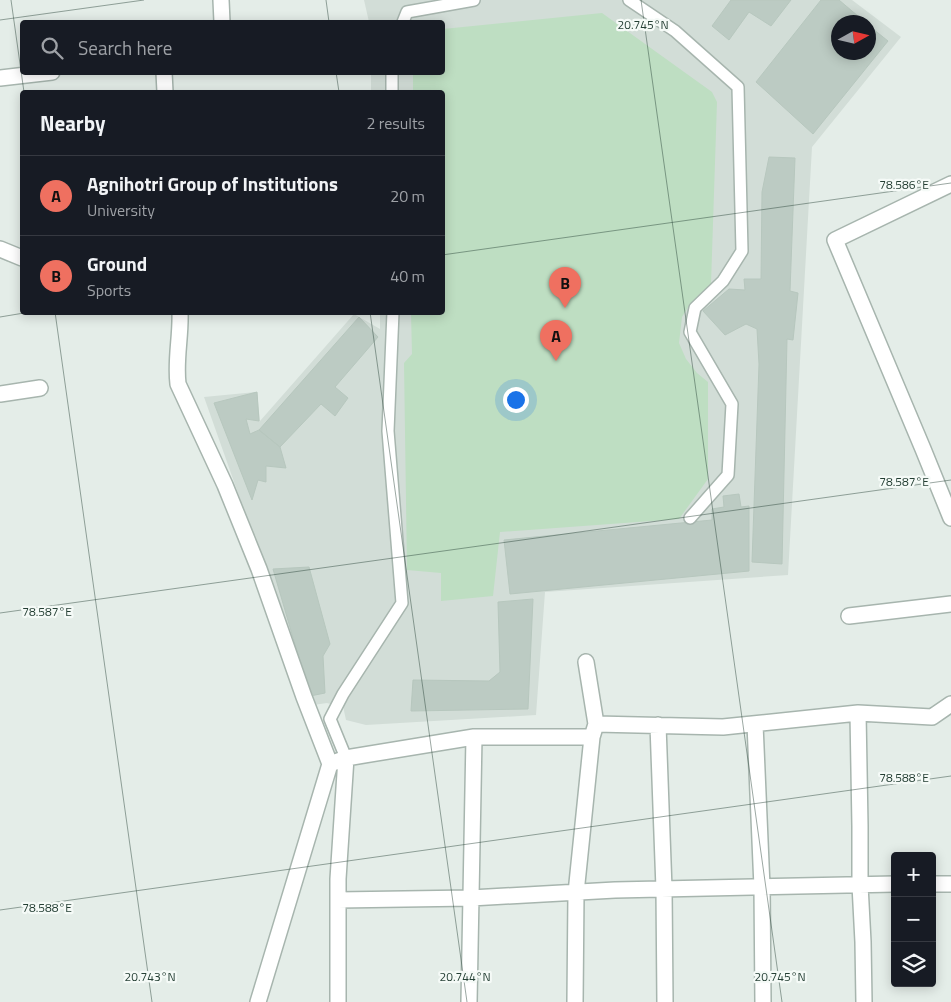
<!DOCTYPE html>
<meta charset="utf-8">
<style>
:root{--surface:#171b24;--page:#242831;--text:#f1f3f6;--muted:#9ea1a6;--line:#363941;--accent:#ef7060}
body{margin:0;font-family:"Titillium Web",sans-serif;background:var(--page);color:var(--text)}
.controls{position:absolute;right:15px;bottom:15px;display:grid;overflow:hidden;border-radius:5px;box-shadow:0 2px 12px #0003}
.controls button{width:45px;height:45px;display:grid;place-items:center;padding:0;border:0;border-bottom:1px solid var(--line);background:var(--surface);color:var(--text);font:25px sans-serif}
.compass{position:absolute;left:831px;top:15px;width:45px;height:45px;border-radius:50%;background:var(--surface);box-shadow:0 2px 12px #0003;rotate:82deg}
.you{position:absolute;left:515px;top:399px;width:18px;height:18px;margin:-12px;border:4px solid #fff;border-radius:50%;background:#1a73e8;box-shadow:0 0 0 8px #1a73e833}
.badge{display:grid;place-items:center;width:32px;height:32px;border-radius:50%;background:var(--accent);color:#111;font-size:16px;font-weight:700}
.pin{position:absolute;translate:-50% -41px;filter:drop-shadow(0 1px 2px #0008)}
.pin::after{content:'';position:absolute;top:26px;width:18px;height:15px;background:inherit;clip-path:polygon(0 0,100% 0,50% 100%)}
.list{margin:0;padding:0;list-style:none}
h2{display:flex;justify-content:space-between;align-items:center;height:65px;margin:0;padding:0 20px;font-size:21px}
h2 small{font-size:16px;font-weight:400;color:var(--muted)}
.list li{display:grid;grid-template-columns:32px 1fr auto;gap:15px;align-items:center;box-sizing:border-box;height:80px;padding:0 20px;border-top:1px solid var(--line)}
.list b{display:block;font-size:19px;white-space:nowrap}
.list p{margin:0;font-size:16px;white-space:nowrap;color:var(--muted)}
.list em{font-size:16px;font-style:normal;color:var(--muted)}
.icon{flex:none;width:28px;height:28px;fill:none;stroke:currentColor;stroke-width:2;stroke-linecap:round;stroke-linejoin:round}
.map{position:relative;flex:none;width:951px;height:1002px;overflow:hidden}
.search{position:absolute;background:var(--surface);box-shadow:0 2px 12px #0003;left:20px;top:20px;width:425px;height:55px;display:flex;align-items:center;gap:12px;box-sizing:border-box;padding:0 18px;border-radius:5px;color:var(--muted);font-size:19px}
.panel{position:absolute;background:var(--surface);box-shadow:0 2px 12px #0003;left:20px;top:90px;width:425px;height:225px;border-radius:5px}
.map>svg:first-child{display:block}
</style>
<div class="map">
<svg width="951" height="1002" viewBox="0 0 951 1002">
<rect width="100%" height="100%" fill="#e4ede8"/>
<path fill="#d2ddd7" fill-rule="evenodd" d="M364 0H852L901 37 812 147 788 575 545 592 536 715 366 725 346 720 343 706H337L327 703 313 705 204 397 257 392 260 421 354 314 380 329V313L442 312V92H371V73L442 72V22H369ZM838 22H868V52H838Z"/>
<path fill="#bedec2" d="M602 13 712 92 717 102 711 284 690 304 682 317 679 343 686 359 697 373 708 382V479L679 519 500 532 493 596 441 601V573L407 570 404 363 412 354 411 313 442 312V92H413V73L442 72 443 29Z"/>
<path fill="#bccbc3" stroke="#b7c7be" d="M731 0H791L771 26 749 12 729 40 712 26Z
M821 0H839L865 22H838V52H868V25L888 41 813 134 756 82Z
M769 157 795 158 790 291 798 293 793 340 787 339 782 564 752 562 759 364 757 329 746 324 725 335 703 311 729 289 745 290 744 279H761L762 192Z
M359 317 378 337 335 387 348 398 335 416 321 404 280 447 259 430Z
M257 392 259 421 246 419 250 434 259 430 280 447 286 468 266 466V482L258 480 252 500 214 403Z
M739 494 741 507 749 506V571L510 594 504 540 712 520V509L724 507 723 496Z
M309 567 330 644 323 656 325 693 310 696 273 569Z
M533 599 528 709 411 711 413 680 489 681 500 672 498 602Z"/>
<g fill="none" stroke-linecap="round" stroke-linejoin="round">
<defs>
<path id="service" d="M629 0 675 31 738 87 742 251 723 281 695 308 690 332 732 404 728 475 690 518
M403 22 407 12 474 0
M392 72V92
M346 758 330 719 343 694 402 603 388 431 393 312"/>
<path id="minor" d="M221 0 222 22
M164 72 165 92
M0 78 52 72
M951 184 835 240 923 449 951 518
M0 249 22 258
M180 312C181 336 175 360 178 384L225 485 259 569 304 697 330 764 258 1002
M0 394 40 388
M849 616 951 604
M586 662 596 724
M858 713 860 826V885L863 942 864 1002
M755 724 762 887 763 1002
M658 725 664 889 665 1002
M330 764 346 758 474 737H592
M932 884H951
M338 900 471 898 615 890 895 884
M338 1002V879L346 758
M469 1002 474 737
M575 1002 576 893 592 737 596 724 723 727 858 713 932 717 951 704"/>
</defs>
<use href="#service" stroke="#a7b5ae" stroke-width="14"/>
<use href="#minor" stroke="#a7b5ae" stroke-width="18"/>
<use href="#service" stroke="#fff" stroke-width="11"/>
<use href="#minor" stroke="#fff" stroke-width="15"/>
</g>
<path fill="none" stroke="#243f34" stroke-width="1" stroke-opacity="0.45" d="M11 0 24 92M326 0 329 22M641 0 782 1002M0 20 144 0M336 72 339 92M442 255 951 183M55 312 152 1002M370 312 467 1002M0 317 30 312M0 613 951 480M0 910 951 776"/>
<g font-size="12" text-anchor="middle" fill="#243f34" stroke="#f5faf7" stroke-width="4.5" stroke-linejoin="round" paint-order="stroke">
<text x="643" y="29">20.745°N</text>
<text x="904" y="189">78.586°E</text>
<text x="904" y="486">78.587°E</text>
<text x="47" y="616">78.587°E</text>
<text x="904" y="782">78.588°E</text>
<text x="47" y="912">78.588°E</text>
<text x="150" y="981">20.743°N</text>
<text x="465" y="981">20.744°N</text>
<text x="780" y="981">20.745°N</text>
</g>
</svg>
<div class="controls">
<button>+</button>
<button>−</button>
<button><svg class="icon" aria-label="layers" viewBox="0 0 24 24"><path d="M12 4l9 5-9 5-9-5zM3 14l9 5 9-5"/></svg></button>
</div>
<svg class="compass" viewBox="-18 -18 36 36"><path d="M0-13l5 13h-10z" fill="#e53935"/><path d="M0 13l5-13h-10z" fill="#9ea1a6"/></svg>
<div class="you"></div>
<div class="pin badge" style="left:556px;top:361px">A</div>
<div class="pin badge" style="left:565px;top:308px">B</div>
<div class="search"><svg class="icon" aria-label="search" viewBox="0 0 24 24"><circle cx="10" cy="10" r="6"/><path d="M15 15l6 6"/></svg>Search here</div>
<section class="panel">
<h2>Nearby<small>2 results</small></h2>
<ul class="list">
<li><span class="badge">A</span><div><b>Agnihotri Group of Institutions</b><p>University</p></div><em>20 m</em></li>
<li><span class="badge">B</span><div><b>Ground</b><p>Sports</p></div><em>40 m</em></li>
</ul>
</section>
</div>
